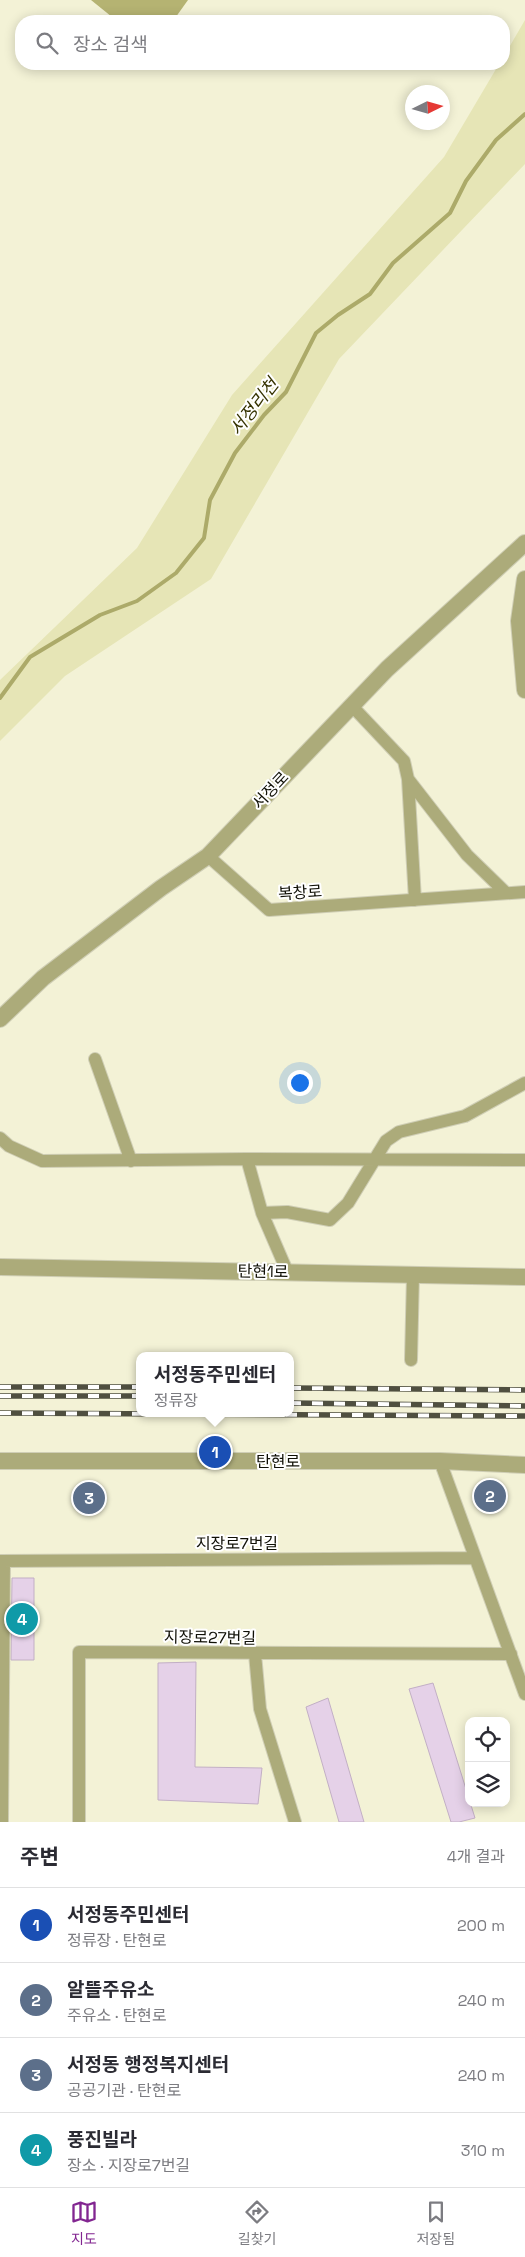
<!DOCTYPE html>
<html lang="ko">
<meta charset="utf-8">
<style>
:root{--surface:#fff;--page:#f7f7f7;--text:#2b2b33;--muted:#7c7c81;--line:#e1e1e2;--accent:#822691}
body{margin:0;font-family:"Space Grotesk","Noto Sans KR",sans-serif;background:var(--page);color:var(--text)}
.controls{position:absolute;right:15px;bottom:15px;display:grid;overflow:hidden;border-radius:10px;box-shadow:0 2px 12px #0003}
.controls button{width:45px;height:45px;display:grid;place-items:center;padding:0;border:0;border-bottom:1px solid var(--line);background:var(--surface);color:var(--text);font:25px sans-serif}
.compass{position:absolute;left:405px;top:85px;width:45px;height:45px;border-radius:50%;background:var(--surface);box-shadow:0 2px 12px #0003;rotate:85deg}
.you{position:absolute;left:299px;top:1082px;width:18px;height:18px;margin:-12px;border:4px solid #fff;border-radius:50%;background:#1a73e8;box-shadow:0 0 0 8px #1a73e833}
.badge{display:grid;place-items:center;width:32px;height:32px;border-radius:50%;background:var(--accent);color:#fff;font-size:16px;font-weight:700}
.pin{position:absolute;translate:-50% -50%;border:2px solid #fff;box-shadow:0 1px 5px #0006}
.popup{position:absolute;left:136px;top:1352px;width:158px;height:65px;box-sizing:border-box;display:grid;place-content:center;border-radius:10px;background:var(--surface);filter:drop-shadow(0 1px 4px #0005);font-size:16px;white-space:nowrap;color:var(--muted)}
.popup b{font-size:19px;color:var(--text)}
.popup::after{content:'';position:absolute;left:50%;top:100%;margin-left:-10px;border:10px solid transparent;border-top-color:var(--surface)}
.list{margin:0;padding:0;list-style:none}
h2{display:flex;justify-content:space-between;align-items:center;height:65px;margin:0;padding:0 20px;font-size:21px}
h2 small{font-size:16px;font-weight:400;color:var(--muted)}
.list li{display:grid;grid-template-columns:32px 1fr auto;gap:15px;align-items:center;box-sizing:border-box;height:75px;padding:0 20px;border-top:1px solid var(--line)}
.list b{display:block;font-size:19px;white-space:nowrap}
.list p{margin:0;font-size:16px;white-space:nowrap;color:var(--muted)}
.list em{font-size:16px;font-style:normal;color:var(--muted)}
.icon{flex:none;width:28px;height:28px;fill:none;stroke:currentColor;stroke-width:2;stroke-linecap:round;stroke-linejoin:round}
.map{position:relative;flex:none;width:525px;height:1822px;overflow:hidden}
.search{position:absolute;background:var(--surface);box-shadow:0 2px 12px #0003;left:15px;right:15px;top:15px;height:55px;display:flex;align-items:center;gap:12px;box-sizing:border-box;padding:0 18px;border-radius:20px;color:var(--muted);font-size:19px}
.sheet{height:365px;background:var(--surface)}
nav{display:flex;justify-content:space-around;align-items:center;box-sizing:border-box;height:70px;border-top:1px solid var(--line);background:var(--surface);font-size:14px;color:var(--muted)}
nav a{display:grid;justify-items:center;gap:2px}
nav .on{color:var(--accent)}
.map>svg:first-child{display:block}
</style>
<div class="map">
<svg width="525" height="1822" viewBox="0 0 525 1822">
<rect width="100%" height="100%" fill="#f3f2d6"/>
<path fill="#e6e5b6" d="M525 20V164L339 359 211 579 65 676 0 741V680L137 548 232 395 444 157 499 64H504V56Z"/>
<path fill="#b5b372" d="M91 0H188L173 21H117Z"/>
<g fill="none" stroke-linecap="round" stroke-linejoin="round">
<path stroke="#acaa69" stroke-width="4" d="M0 698 30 657 100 615 137 601 176 573 204 538 210 500 235 453 264 415 286 392 316 333 338 315 370 294 393 263 450 213 466 181 496 140 525 114"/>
</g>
<path fill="#e5d1e8" stroke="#c2afc5" d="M12 1578H34V1660H11Z
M196 1662 195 1767 262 1768 258 1804 158 1800V1663Z
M433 1683 475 1818 459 1822H451L409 1689Z
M328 1698 364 1822H339L306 1707Z"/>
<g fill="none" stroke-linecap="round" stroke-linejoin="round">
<defs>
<path id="minor" d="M352 706 404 761 408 779 415 900
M408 779 467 855 506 893
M208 856 269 910 525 892
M95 1059 131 1161
M0 1138 9 1146 42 1161 247 1159 262 1213 287 1212 330 1220 348 1203 386 1141 399 1132 465 1116 525 1083
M247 1159 525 1160
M262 1213 287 1271
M411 1360 413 1274
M440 1461 525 1694
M0 1561 475 1558
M255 1654 260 1709 295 1822
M2 1822 4 1561
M79 1822V1652L511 1654"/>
<path id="tertiary" d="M525 579 519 621 525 690
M0 1019 43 978 161 888 208 856 387 669 525 543
M0 1267 525 1277
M0 1461H440L525 1465"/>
</defs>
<use href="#minor" stroke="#cfceb5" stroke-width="14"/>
<use href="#tertiary" stroke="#cfceb5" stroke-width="18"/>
<use href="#minor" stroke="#acab7a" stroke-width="12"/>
<use href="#tertiary" stroke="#acab7a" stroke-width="16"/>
<defs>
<path id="rail" d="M0 1387H140
M290 1388 525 1390
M0 1396H140
M290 1403 525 1406
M0 1413 525 1416"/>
</defs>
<use href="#rail" stroke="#4f4f40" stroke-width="5.5"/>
<use href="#rail" stroke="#fff" stroke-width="4" stroke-dasharray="11" stroke-linecap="butt"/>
</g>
<g text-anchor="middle" stroke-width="4" stroke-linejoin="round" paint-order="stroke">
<g font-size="16" fill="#101006" stroke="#fff">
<text transform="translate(270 790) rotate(-47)" y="6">서정로</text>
<text transform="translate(300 892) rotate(-4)" y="6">복창로</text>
<text transform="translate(263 1271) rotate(1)" y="6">탄현1로</text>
<text x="278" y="1467">탄현로</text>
<text x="237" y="1549">지장로7번길</text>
<text transform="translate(210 1637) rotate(1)" y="6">지장로27번길</text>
</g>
<g font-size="18" font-style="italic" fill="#363300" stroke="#fff">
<text transform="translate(254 407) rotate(-52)" y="6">서정리천</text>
</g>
</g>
</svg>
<div class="controls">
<button><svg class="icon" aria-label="locate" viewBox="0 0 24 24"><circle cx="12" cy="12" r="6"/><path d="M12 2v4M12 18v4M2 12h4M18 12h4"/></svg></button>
<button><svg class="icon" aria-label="layers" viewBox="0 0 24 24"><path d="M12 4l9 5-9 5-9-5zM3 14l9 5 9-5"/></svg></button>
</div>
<svg class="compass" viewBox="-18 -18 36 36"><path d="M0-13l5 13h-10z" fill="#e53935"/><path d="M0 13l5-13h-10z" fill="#7c7c81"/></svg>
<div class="you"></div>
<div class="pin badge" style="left:215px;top:1452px;background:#1a4fb4">1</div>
<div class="popup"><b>서정동주민센터</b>정류장</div>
<div class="pin badge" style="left:490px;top:1496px;background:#5c6f8a">2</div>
<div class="pin badge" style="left:89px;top:1498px;background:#5c6f8a">3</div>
<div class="pin badge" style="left:22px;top:1619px;background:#0f9aa8">4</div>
<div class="search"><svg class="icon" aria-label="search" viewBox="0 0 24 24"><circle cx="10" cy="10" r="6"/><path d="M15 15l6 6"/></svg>장소 검색</div>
</div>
<section class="sheet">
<h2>주변<small>4개 결과</small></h2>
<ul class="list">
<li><span class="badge" style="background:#1a4fb4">1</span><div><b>서정동주민센터</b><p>정류장 · 탄현로</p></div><em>200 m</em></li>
<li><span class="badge" style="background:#5c6f8a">2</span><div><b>알뜰주유소</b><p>주유소 · 탄현로</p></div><em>240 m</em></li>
<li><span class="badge" style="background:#5c6f8a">3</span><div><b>서정동 행정복지센터</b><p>공공기관 · 탄현로</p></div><em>240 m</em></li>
<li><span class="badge" style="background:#0f9aa8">4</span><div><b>풍진빌라</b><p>장소 · 지장로7번길</p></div><em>310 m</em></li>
</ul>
</section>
<nav>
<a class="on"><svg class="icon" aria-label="map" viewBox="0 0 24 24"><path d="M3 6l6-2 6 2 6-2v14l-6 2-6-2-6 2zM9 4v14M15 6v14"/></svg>지도</a>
<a><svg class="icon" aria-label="directions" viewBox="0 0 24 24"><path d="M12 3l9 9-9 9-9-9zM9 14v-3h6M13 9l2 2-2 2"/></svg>길찾기</a>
<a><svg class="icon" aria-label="saved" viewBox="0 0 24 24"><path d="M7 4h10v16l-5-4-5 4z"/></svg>저장됨</a>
</nav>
